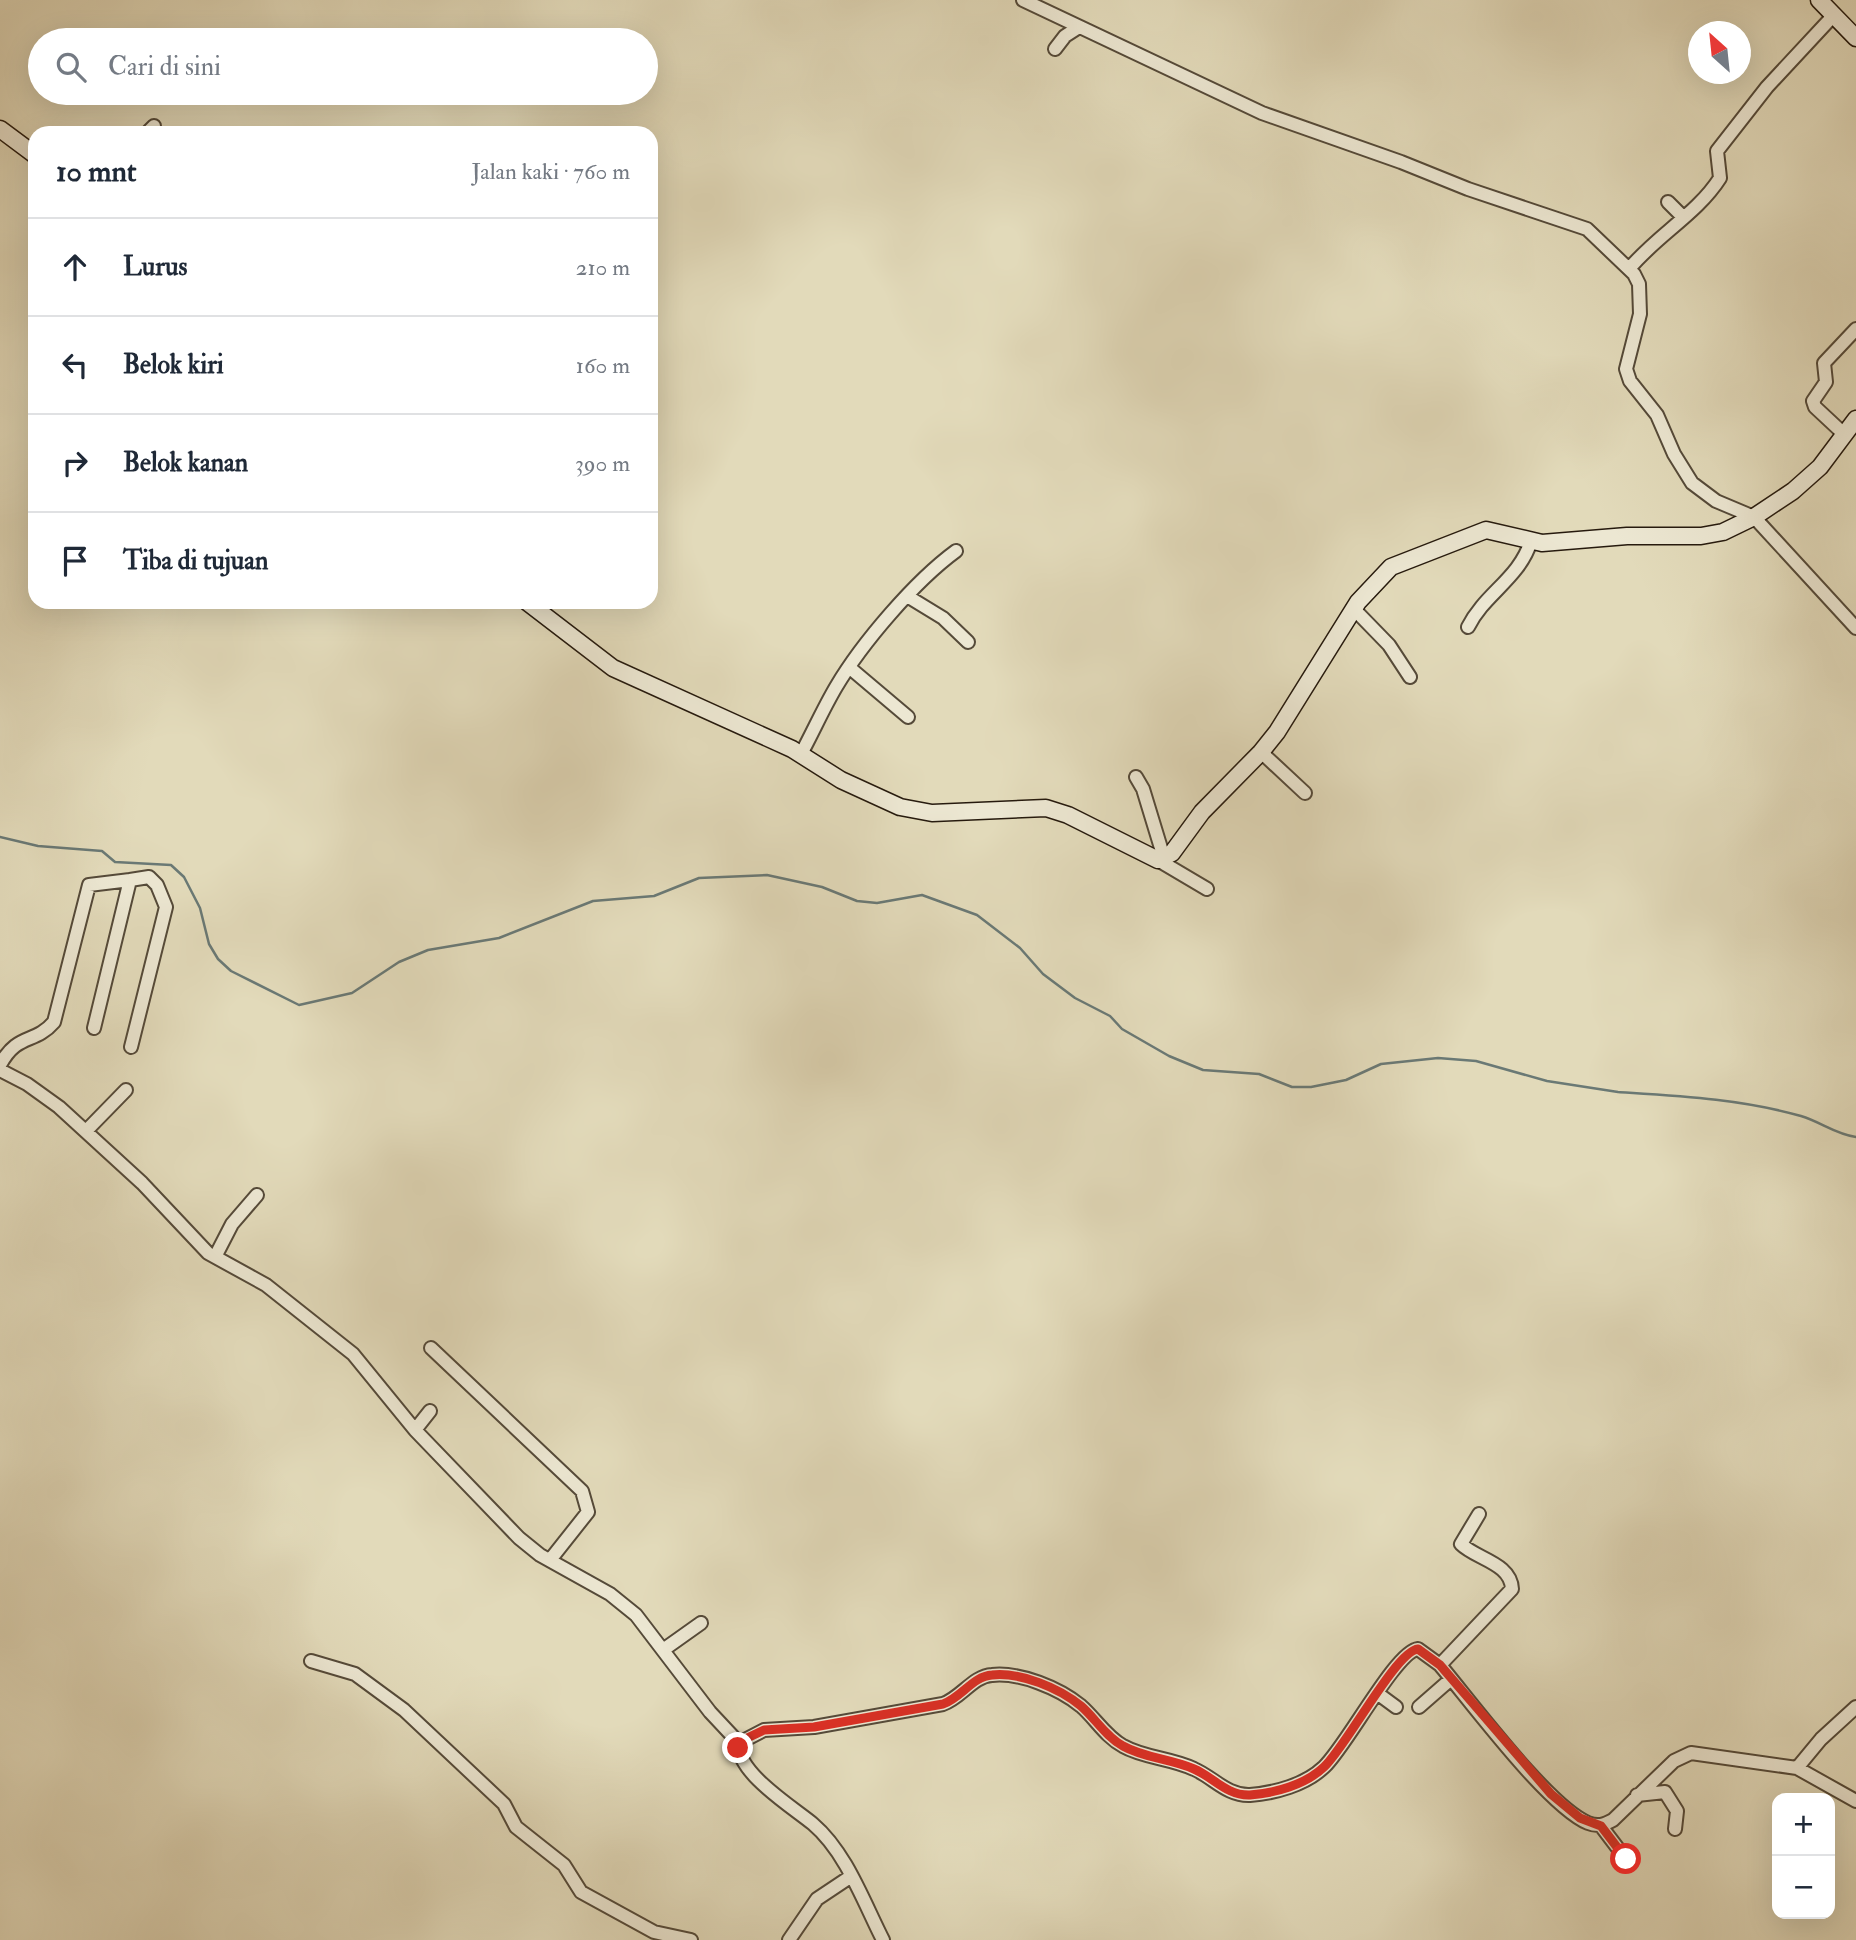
<!DOCTYPE html>
<html lang="id">
<meta charset="utf-8">
<style>
:root{--surface:#fff;--page:#f2f2f3;--text:#1f2937;--muted:#747a83;--line:#e0e1e3}
body{margin:0;font-family:"IM FELL Double Pica",serif;background:var(--page);color:var(--text)}
.controls{position:absolute;right:21px;bottom:21px;display:grid;overflow:hidden;border-radius:14px;box-shadow:0 7px 28px #0002}
.controls button{width:63px;height:63px;display:grid;place-items:center;padding:0;border:0;border-bottom:2px solid var(--line);background:var(--surface);color:var(--text);font:35px sans-serif}
.compass{position:absolute;left:1688px;top:21px;width:63px;height:63px;border-radius:50%;background:var(--surface);box-shadow:0 7px 28px #0002;rotate:333deg}
.stop{position:absolute;width:21px;height:21px;margin:-16px;border:5px solid #d93025;border-radius:50%;background:#fff}
.stop.end{background:#d93025;border-color:#fff;box-shadow:0 2px 7px #0008}
.list{margin:0;padding:0;list-style:none}
h2{display:flex;justify-content:space-between;align-items:center;height:91px;margin:0;padding:0 28px;font-size:30px}
h2 small{font-size:23px;font-weight:400;color:var(--muted)}
.list li{display:grid;grid-template-columns:46px 1fr auto;gap:21px;align-items:center;box-sizing:border-box;height:98px;padding:0 28px;border-top:2px solid var(--line)}
.list b{display:block;font-size:26px;white-space:nowrap}
.list em{font-size:23px;font-style:normal;color:var(--muted)}
.icon{flex:none;width:38px;height:38px;fill:none;stroke:currentColor;stroke-width:2;stroke-linecap:round;stroke-linejoin:round}
.map{position:relative;flex:none;width:1856px;height:1940px;overflow:hidden}
.search{position:absolute;background:var(--surface);box-shadow:0 7px 28px #0002;left:28px;top:28px;width:630px;height:77px;display:flex;align-items:center;gap:18px;box-sizing:border-box;padding:0 24px;border-radius:38px;color:var(--muted);font-size:26px}
.panel{position:absolute;background:var(--surface);box-shadow:0 7px 28px #0002;left:28px;top:126px;width:630px;height:483px;border-radius:21px}
.map>svg:first-child{display:block}
</style>
<div class="map">
<svg width="1856" height="1940" viewBox="0 0 1856 1940">
<rect width="100%" height="100%" fill="#e2daba"/>
<filter id="stains"><feTurbulence type="fractalNoise" baseFrequency=".00286" numOctaves="4"/><feColorMatrix values="0 0 0 0 .2 0 0 0 0 .09 0 0 0 0 .02 0 0 0 .5 -.17"/></filter>
<radialGradient id="worn" r=".72"><stop offset=".6" stop-color="#630" stop-opacity="0"/><stop offset="1" stop-color="#630" stop-opacity=".3"/></radialGradient>
<g fill="none" stroke-linecap="round" stroke-linejoin="round">
<path stroke="#6a7975" stroke-width="2.5" d="M0 837 38 846 102 851 115 862 171 865 184 877 200 908 209 944 218 959 231 971 299 1005 352 993 399 962 428 950 499 938 593 901 654 896 699 878 767 875 822 887 857 901 877 903 922 895 977 915 1020 948 1043 974 1075 998 1110 1016 1122 1029 1169 1056 1203 1070 1259 1074 1292 1087H1311L1346 1080 1381 1064 1438 1058 1476 1061 1547 1081 1618 1092C1680 1096 1741 1099 1801 1116 1821 1122 1835 1134 1856 1137"/>
<defs>
<path id="street" d="M1023 0 1262 113 1401 162 1468 189 1587 229 1634 274 1639 284 1640 314 1626 369 1630 381 1657 415 1674 454 1692 483 1716 501 1754 517 1856 628
M1055 49 1065 36 1079 27
M147 133 154 126
M1668 202 1683 217
M1629 269C1657 235 1697 214 1720 178L1717 151 1767 87 1833 16
M1845 435 1815 407 1813 401 1826 382 1824 363 1856 329
M907 596 943 618 968 642
M1353 608 1389 645 1410 677
M1468 627C1485 593 1519 579 1531 541
M850 668 908 717
M1261 752 1305 793
M801 754C813 732 823 709 836 687 862 643 915 581 956 551
M1136 777 1143 789 1164 858
M1158 860 1207 889
M130 880 149 877 157 885 166 907 131 1047
M0 1065C18 1032 34 1045 54 1022L89 885 130 880 94 1028
M0 1070 27 1084 59 1107 142 1183 208 1253 266 1285 353 1354 415 1430 519 1538 540 1555 610 1594 636 1615 710 1712 739 1743 764 1730 814 1727 943 1704C961 1698 973 1676 992 1675 1020 1672 1059 1688 1081 1706 1095 1718 1106 1737 1123 1746 1144 1758 1171 1758 1194 1769 1213 1777 1227 1796 1250 1795 1275 1793 1305 1785 1324 1767 1346 1747 1396 1651 1418 1649L1440 1665C1471 1702 1548 1806 1588 1823 1598 1827 1604 1825 1613 1820L1674 1761 1691 1753 1797 1768 1856 1801
M86 1131 126 1090
M215 1257 232 1224 257 1195
M431 1348 582 1491 588 1512 550 1560
M415 1430 430 1411
M663 1650 701 1623
M311 1661 355 1674 404 1710 504 1804 516 1827 564 1865 581 1892 654 1932 691 1940
M1440 1665 1512 1589C1511 1563 1476 1559 1461 1544L1479 1514
M1377 1693 1396 1707
M1419 1707 1451 1679
M739 1743C735 1772 794 1808 813 1824 846 1852 864 1903 883 1940
M1797 1768 1821 1739 1856 1707
M1637 1795 1665 1792 1677 1811 1675 1829
M1601 1826 1626 1859
M789 1940 817 1899 850 1877"/>
<path id="secondary" d="M1819 0 1856 38
M0 129 35 155
M527 602 613 668 792 749 841 780 900 807 932 813 1046 808 1068 815 1158 860 1172 853 1202 812 1261 752 1277 732 1358 602 1391 567 1486 530 1542 543 1627 536H1701L1723 532 1754 517 1793 491 1820 467 1856 419"/>
</defs>
<use href="#street" stroke="#554a39" stroke-width="16"/>
<use href="#secondary" stroke="#261a0e" stroke-width="19"/>
<use href="#street" stroke="#ece7d2" stroke-width="12"/>
<use href="#secondary" stroke="#ece7d2" stroke-width="16"/>
</g>
<g fill="none" stroke-linecap="round" stroke-linejoin="round">
<path stroke="#d93025" stroke-width="9" d="M738 1748 743 1740 764 1730 814 1727 943 1704C961 1698 973 1676 992 1675 1021 1672 1059 1688 1081 1706 1095 1718 1106 1737 1123 1746 1144 1758 1171 1759 1194 1769 1213 1777 1227 1796 1250 1795 1275 1793 1305 1785 1324 1767 1346 1747 1396 1651 1418 1649L1440 1665 1551 1794 1580 1818 1601 1826 1626 1859"/>
</g>
<rect width="100%" height="100%" filter="url(#stains)"/>
<rect width="100%" height="100%" fill="url(#worn)"/>
</svg>
<div class="controls">
<button>+</button>
<button>−</button>
</div>
<svg class="compass" viewBox="-18 -18 36 36"><path d="M0-13l5 13h-10z" fill="#e53935"/><path d="M0 13l5-13h-10z" fill="#747a83"/></svg>
<div class="stop" style="left:1626px;top:1859px"></div>
<div class="stop end" style="left:738px;top:1748px"></div>
<div class="search"><svg class="icon" aria-label="search" viewBox="0 0 24 24"><circle cx="10" cy="10" r="6"/><path d="M15 15l6 6"/></svg>Cari di sini</div>
<section class="panel">
<h2>10 mnt<small>Jalan kaki · 760 m</small></h2>
<ul class="list">
<li><svg class="icon" aria-label="ahead" viewBox="0 0 24 24"><path d="M12 20V5M6 11l6-6 6 6"/></svg><div><b>Lurus</b></div><em>210 m</em></li>
<li><svg class="icon" aria-label="left" viewBox="0 0 24 24"><path d="M17 20v-9H6M10 6l-5 5 5 5"/></svg><div><b>Belok kiri</b></div><em>160 m</em></li>
<li><svg class="icon" aria-label="right" viewBox="0 0 24 24"><path d="M7 20v-9h11M14 6l5 5-5 5"/></svg><div><b>Belok kanan</b></div><em>390 m</em></li>
<li><svg class="icon" aria-label="arrive" viewBox="0 0 24 24"><path d="M6 21V4h12l-3 4 3 4H6"/></svg><div><b>Tiba di tujuan</b></div></li>
</ul>
</section>
</div>
